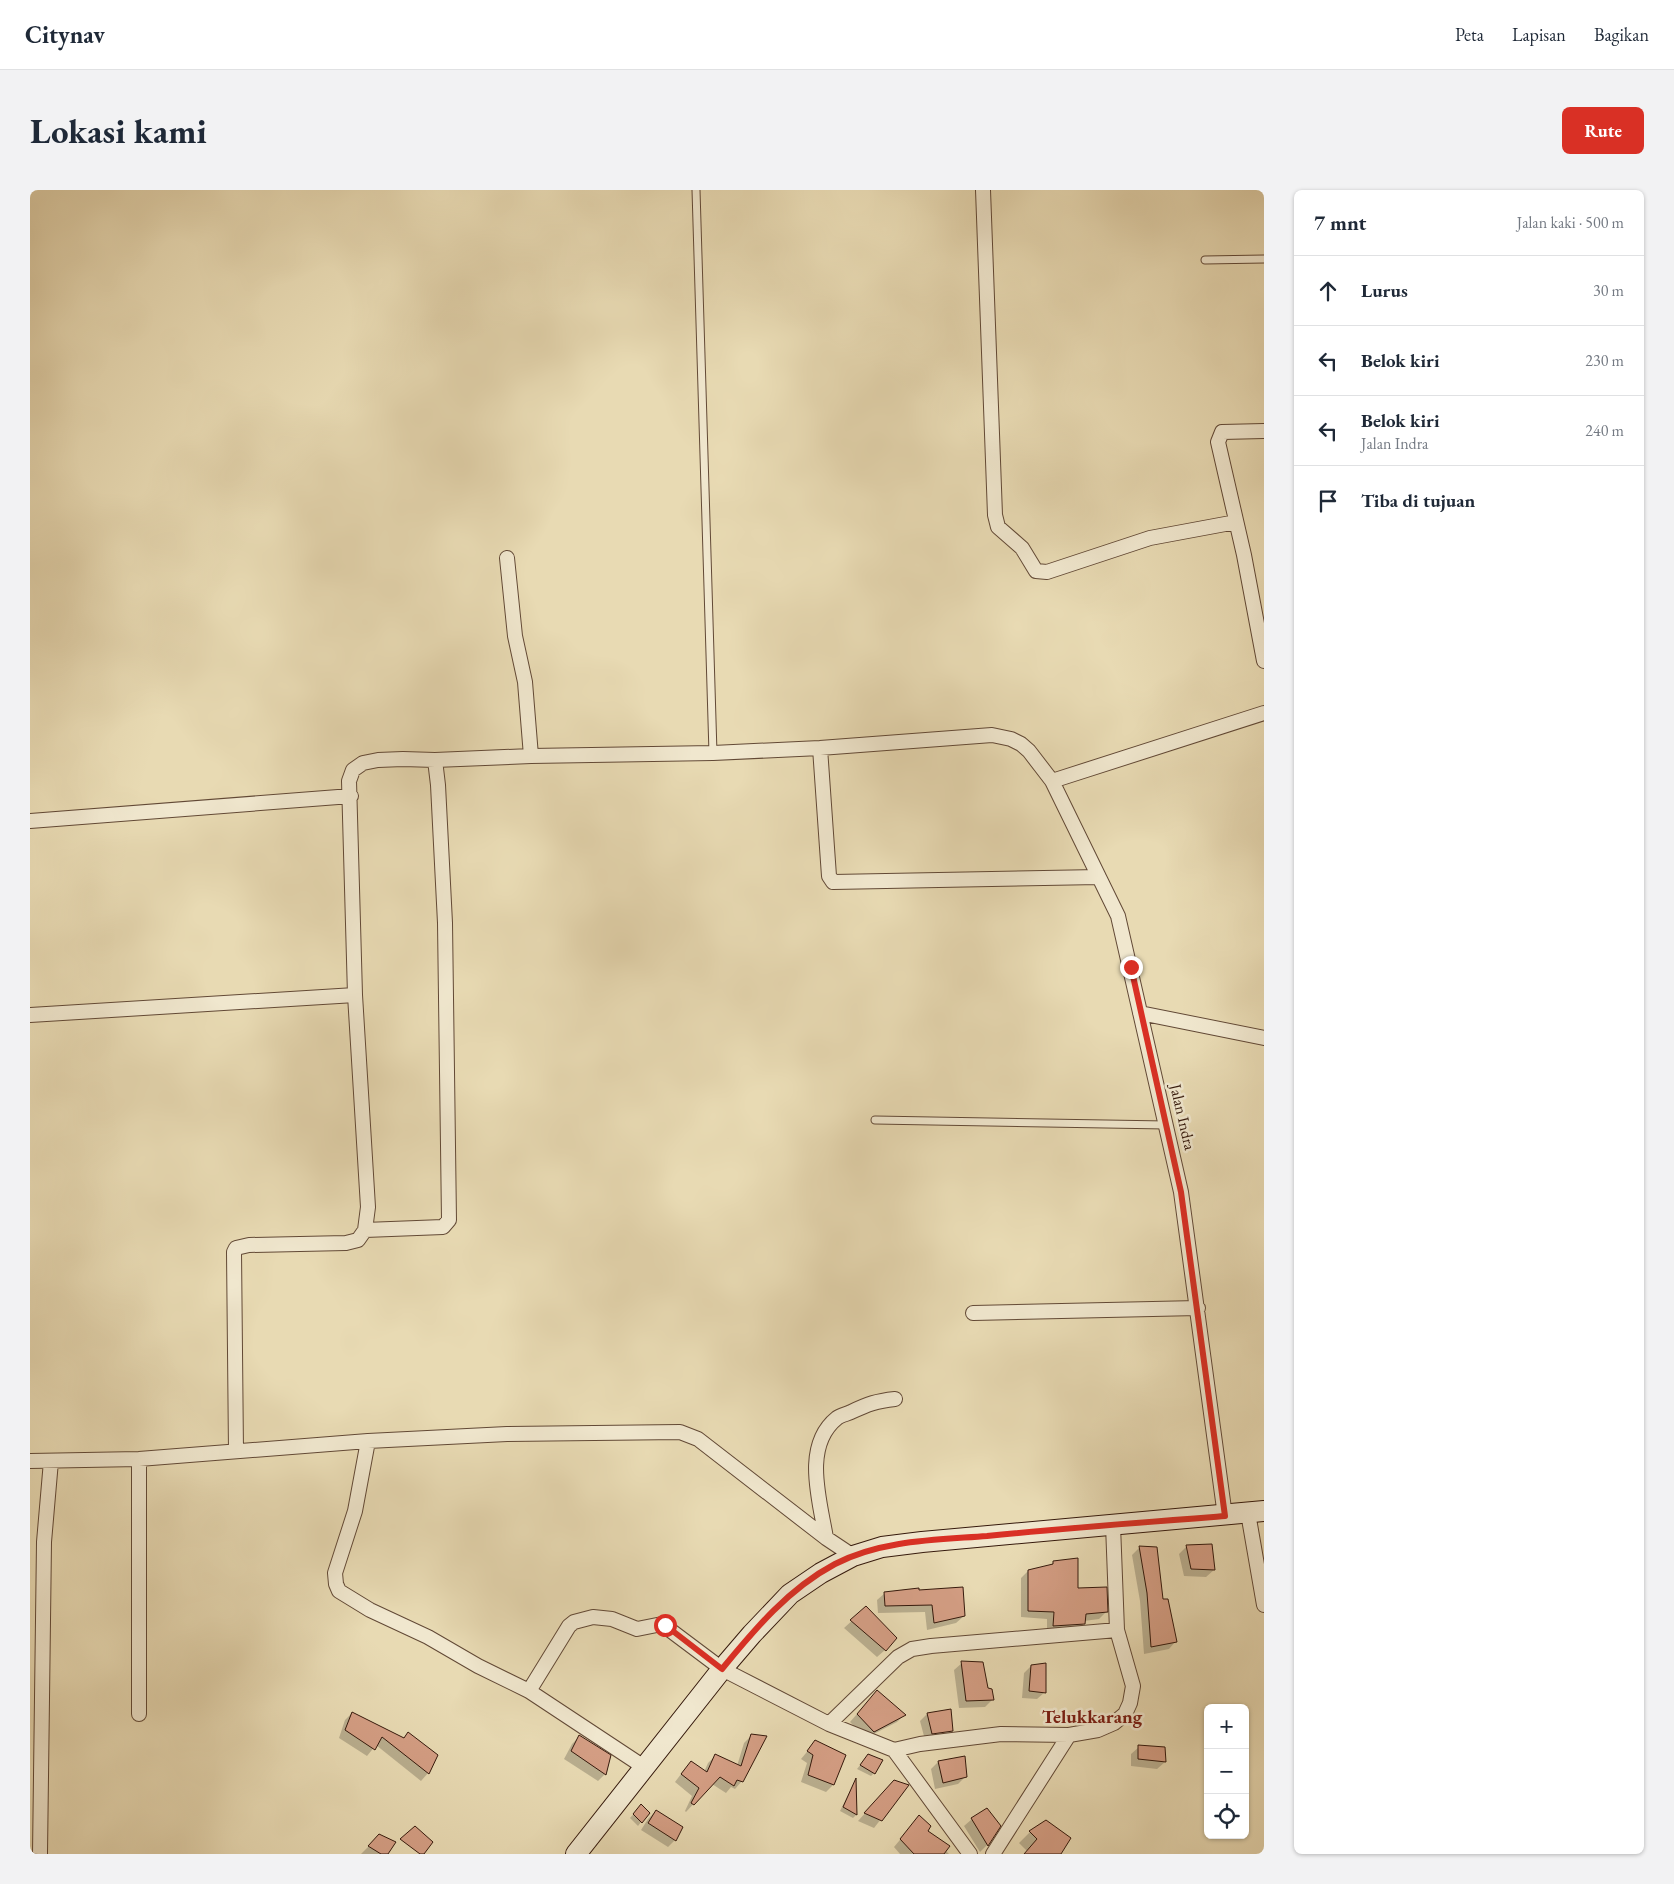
<!DOCTYPE html>
<html lang="id">
<meta charset="utf-8">
<style>
:root{--surface:#fff;--page:#f2f2f3;--text:#1f2937;--muted:#747a83;--line:#e0e1e3;--accent:#d93025}
body{margin:0;font-family:"EB Garamond",serif;background:var(--page);color:var(--text)}
.controls{position:absolute;right:15px;bottom:15px;display:grid;overflow:hidden;border-radius:8px;box-shadow:0 1px 4px #0004}
.controls button{width:45px;height:45px;display:grid;place-items:center;padding:0;border:0;border-bottom:1px solid var(--line);background:var(--surface);color:var(--text);font:25px sans-serif}
.stop{position:absolute;width:15px;height:15px;margin:-11px;border:4px solid #d93025;border-radius:50%;background:#fff}
.stop.end{background:#d93025;border-color:#fff;box-shadow:0 1px 5px #0008}
.list{margin:0;padding:0;list-style:none}
h2{display:flex;justify-content:space-between;align-items:center;height:65px;margin:0;padding:0 20px;font-size:21px}
h2 small{font-size:16px;font-weight:400;color:var(--muted)}
.list li{display:grid;grid-template-columns:32px 1fr auto;gap:15px;align-items:center;box-sizing:border-box;height:70px;padding:0 20px;border-top:1px solid var(--line)}
.list b{display:block;font-size:19px;white-space:nowrap}
.list p{margin:0;font-size:16px;white-space:nowrap;color:var(--muted)}
.list em{font-size:16px;font-style:normal;color:var(--muted)}
.icon{flex:none;width:28px;height:28px;fill:none;stroke:currentColor;stroke-width:2;stroke-linecap:round;stroke-linejoin:round}
.map{position:relative;flex:none;width:1234px;height:1664px;overflow:hidden;border-radius:8px}
header{display:flex;align-items:center;gap:30px;box-sizing:border-box;height:70px;padding:0 25px;background:var(--surface);border-bottom:1px solid var(--line)}
header strong{font-size:24px}
nav{display:flex;gap:28px;margin-inline-start:auto;font-size:18px}
.intro{display:flex;align-items:center;justify-content:space-between;box-sizing:border-box;height:120px;padding:0 30px}
h1{margin:0;font-size:35px}
.button{padding:12px 22px;border-radius:8px;background:var(--accent);color:#fff;font-size:18px;font-weight:700}
main{display:flex;gap:30px;padding:0 30px}
aside{flex:1;background:var(--surface);border-radius:8px;box-shadow:0 1px 4px #0004}
.map>svg:first-child{display:block}
.shadow{fill:#0003}
.building{fill:#d49e84;stroke:#35190c}
.lines{fill:none;stroke-linecap:round;stroke-linejoin:round}
.lane-casing{stroke:#624936;stroke-width:9}
.street-casing{stroke:#624936;stroke-width:16}
.secondary-casing{stroke:#35190c;stroke-width:22}
.lane{stroke:#f0e7ce;stroke-width:7}
.street{stroke:#f0e7ce;stroke-width:14}
.secondary{stroke:#f0e7ce;stroke-width:20}
.route{stroke:#d93025;stroke-width:6}
.labels{text-anchor:middle;dominant-baseline:central;stroke-width:5;stroke-linejoin:round;paint-order:stroke}
.street-label{font-size:16px;fill:#35190c;stroke:#f0e7ce}
.quarter-label{font-size:19px;font-weight:bold;fill:#7a1f14;stroke:#f0e7ce}
</style>
<header>
<strong>Citynav</strong>
<nav><a>Peta</a><a>Lapisan</a><a>Bagikan</a></nav>
</header>
<div class="intro"><h1>Lokasi kami</h1><a class="button">Rute</a></div>
<main>
<div class="map">
<svg width="1234" height="1664" viewBox="0 0 1234 1664">
<rect width="100%" height="100%" fill="#e8dab3"/>
<filter id="stains"><feTurbulence type="fractalNoise" baseFrequency=".004" numOctaves="4"/><feColorMatrix values="0 0 0 0 .2 0 0 0 0 .09 0 0 0 0 .02 0 0 0 .5 -.17"/></filter>
<radialGradient id="worn" r=".72"><stop offset=".6" stop-color="#630" stop-opacity="0"/><stop offset="1" stop-color="#630" stop-opacity=".3"/></radialGradient>
<!-- shadow -->
<path class="shadow" d="M1181 1356 1184 1380 1176 1387 1154 1386 1149 1364 1156 1357Z
M1109 1358H1126L1132 1411 1146 1451 1139 1459 1114 1464 1110 1411 1102 1365Z
M1024 1372 1046 1400 1076 1422 1069 1429 1054 1431V1433L1047 1441 1017 1442V1429L991 1427V1388L998 1381 1020 1376Z
M888 1401 934 1426 926 1433 897 1440 895 1422 848 1423 847 1410 855 1403Z
M836 1418 855 1460 847 1467 814 1438Z
M932 1473 957 1499 962 1510 955 1517 929 1518 924 1480Z
M1001 1476 1015 1502 1007 1509 992 1508 994 1483Z
M840 1509 874 1525 867 1532 836 1548 820 1532Z
M322 1523 373 1549 378 1544 407 1566 398 1583 391 1591 346 1555 337 1566 309 1548 315 1530Z
M897 1524 922 1541 914 1548 895 1550 890 1531Z
M722 1545 712 1591 705 1599 701 1597 696 1603 682 1594 656 1622 655 1621 662 1606 645 1592 654 1580 661 1573 674 1582 678 1573 685 1566 707 1576 714 1553Z
M550 1546 575 1584 568 1591 534 1569 542 1554Z
M786 1551 803 1595 796 1602 771 1592 777 1573 771 1569Z
M1109 1557 1135 1572 1127 1579 1101 1576V1564Z
M934 1567 936 1586 928 1594 905 1599 901 1579 908 1572Z
M835 1569 844 1583 841 1586 827 1579Z
M825 1591 826 1625 823 1628 810 1621Z
M877 1596 844 1638 828 1631 857 1599Z
M608 1619 618 1623 608 1636 600 1628Z
M626 1621 645 1650 638 1657 611 1640 618 1629Z
M889 1627 897 1642 919 1664H870L864 1657Z
M942 1629 969 1636 957 1655 950 1662 934 1636Z
M1016 1631 1030 1664H994L997 1661 989 1653 1000 1642Z
M350 1645 357 1664H331Z"/>
<!-- building -->
<path class="building" d="M1182 1354 1185 1380 1161 1379 1156 1355Z
M1109 1356 1127 1357 1133 1409H1138L1147 1452 1121 1457 1117 1403Z
M1048 1368V1398L1077 1397 1078 1422 1056 1424 1055 1434 1023 1436 1024 1422 998 1421V1380L1023 1374V1371Z
M933 1397 935 1426 904 1433 902 1415 855 1416 854 1402 889 1398V1400Z
M836 1416 867 1448 856 1461 820 1430Z
M931 1471 953 1472 958 1498 962 1499 964 1510 936 1511Z
M1016 1473V1503L999 1501 1001 1475Z
M847 1500 876 1525 844 1542 827 1524Z
M921 1519 923 1541 902 1544 897 1523Z
M322 1522 374 1548 378 1542 408 1565 399 1584 352 1547 345 1560 315 1540Z
M721 1544 737 1546 713 1592 707 1590 704 1596 690 1587 664 1615 661 1613 669 1598 651 1584 661 1571 677 1582 685 1564 711 1576Z
M549 1545 581 1565 576 1585 541 1561Z
M785 1550 816 1565 804 1595 778 1585 783 1565 777 1561Z
M1108 1555 1135 1557 1136 1572 1108 1569Z
M838 1564 853 1570 845 1584 830 1575Z
M935 1566 937 1587 913 1593 908 1571Z
M826 1588 827 1625 813 1617Z
M864 1590 879 1595 852 1631 834 1623Z
M611 1614 620 1623 612 1633 603 1624Z
M957 1618 971 1636 958 1656 941 1628Z
M626 1620 653 1637 646 1651 618 1633Z
M889 1625 901 1636 898 1641 920 1656 914 1664H884L870 1649Z
M1016 1630 1041 1648 1031 1664H994L1007 1649 999 1641Z
M385 1636 403 1652 394 1664H390L370 1649Z
M349 1644 366 1652 358 1664H351L338 1656Z"/>
<g class="lines">
<defs>
<path id="lane" d="M666 0 683 563
M1175 70 1234 69
M845 930 1136 935"/>
<path id="street" d="M953 0 965 325 968 337 992 358 1006 381 1017 382 1120 348 1206 332
M1234 241 1192 242 1188 252 1214 365 1234 471
M477 368 485 446 495 492 501 566
M790 558 799 686 803 692 1069 687
M1022 591 1234 523
M0 631 321 606
M1110 823 1234 848
M0 825 325 805
M335 1040 413 1037 419 1030 415 733 408 595 405 570
M943 1123 1168 1118
M338 1251 325 1321 305 1383 306 1394 309 1401 340 1420 398 1447 448 1476 499 1501 539 1436 544 1432 563 1427 582 1429 607 1439 632 1434 692 1479 799 1534 864 1560 890 1554 971 1544 1039 1545 1068 1540 1084 1533 1095 1524 1100 1513 1103 1496 1087 1440 1083 1335
M206 1261 204 1062 206 1058 219 1055 316 1053 328 1050 335 1040 338 1017 325 805 319 591 323 580 333 573 348 570 373 569 405 570 501 566 683 563 790 558 962 545 981 549 991 554 999 561 1022 591 1088 726 1151 1002 1195 1326
M0 1271 109 1269 338 1251 477 1244 650 1242 668 1249 796 1348 823 1366
M1218 1323 1234 1415
M796 1348C790 1311 772 1256 807 1228 811 1225 817 1224 821 1222 838 1214 846 1211 865 1209
M499 1501 614 1577
M109 1524V1269
M799 1534 868 1467 882 1459 901 1456 1087 1440
M864 1560 940 1664
M10 1664 14 1352 21 1271
M963 1664 1039 1545"/>
<path id="secondary" d="M546 1664 692 1479 722 1444 760 1404 791 1383 823 1366 852 1357 892 1352 1234 1321"/>
</defs>
<!-- lane casing -->
<use href="#lane" class="lane-casing"/>
<!-- street casing -->
<use href="#street" class="street-casing"/>
<!-- secondary casing -->
<use href="#secondary" class="secondary-casing"/>
<!-- lane -->
<use href="#lane" class="lane"/>
<!-- street -->
<use href="#street" class="street"/>
<!-- secondary -->
<use href="#secondary" class="secondary"/>
</g>
<g class="lines">
<!-- route -->
<path class="route" d="M635 1435 692 1479C725 1439 758 1399 805 1374 851 1350 906 1350 957 1346 1036 1338 1116 1332 1195 1326L1151 1002 1101 777"/>
</g>
<g class="labels">
<!-- street labels -->
<g class="street-label">
<text transform="translate(1153 927) rotate(77)">Jalan Indra</text>
</g>
<!-- quarter labels -->
<g class="quarter-label">
<text x="1062" y="1526">Telukkarang</text>
</g>
</g>
<rect width="100%" height="100%" filter="url(#stains)"/>
<rect width="100%" height="100%" fill="url(#worn)"/>
</svg>
<div class="controls">
<button>+</button>
<button>−</button>
<button><svg class="icon" aria-label="locate" viewBox="0 0 24 24"><circle cx="12" cy="12" r="6"/><path d="M12 2v4M12 18v4M2 12h4M18 12h4"/></svg></button>
</div>
<div class="stop" style="left:635px;top:1435px"></div>
<div class="stop end" style="left:1101px;top:777px"></div>
</div>
<aside>
<h2>7 mnt<small>Jalan kaki · 500 m</small></h2>
<ul class="list">
<li><svg class="icon" aria-label="ahead" viewBox="0 0 24 24"><path d="M12 20V5M6 11l6-6 6 6"/></svg><div><b>Lurus</b></div><em>30 m</em></li>
<li><svg class="icon" aria-label="left" viewBox="0 0 24 24"><path d="M17 20v-9H6M10 6l-5 5 5 5"/></svg><div><b>Belok kiri</b></div><em>230 m</em></li>
<li><svg class="icon" aria-label="left" viewBox="0 0 24 24"><path d="M17 20v-9H6M10 6l-5 5 5 5"/></svg><div><b>Belok kiri</b><p>Jalan Indra</p></div><em>240 m</em></li>
<li><svg class="icon" aria-label="arrive" viewBox="0 0 24 24"><path d="M6 21V4h12l-3 4 3 4H6"/></svg><div><b>Tiba di tujuan</b></div></li>
</ul>
</aside>
</main>
